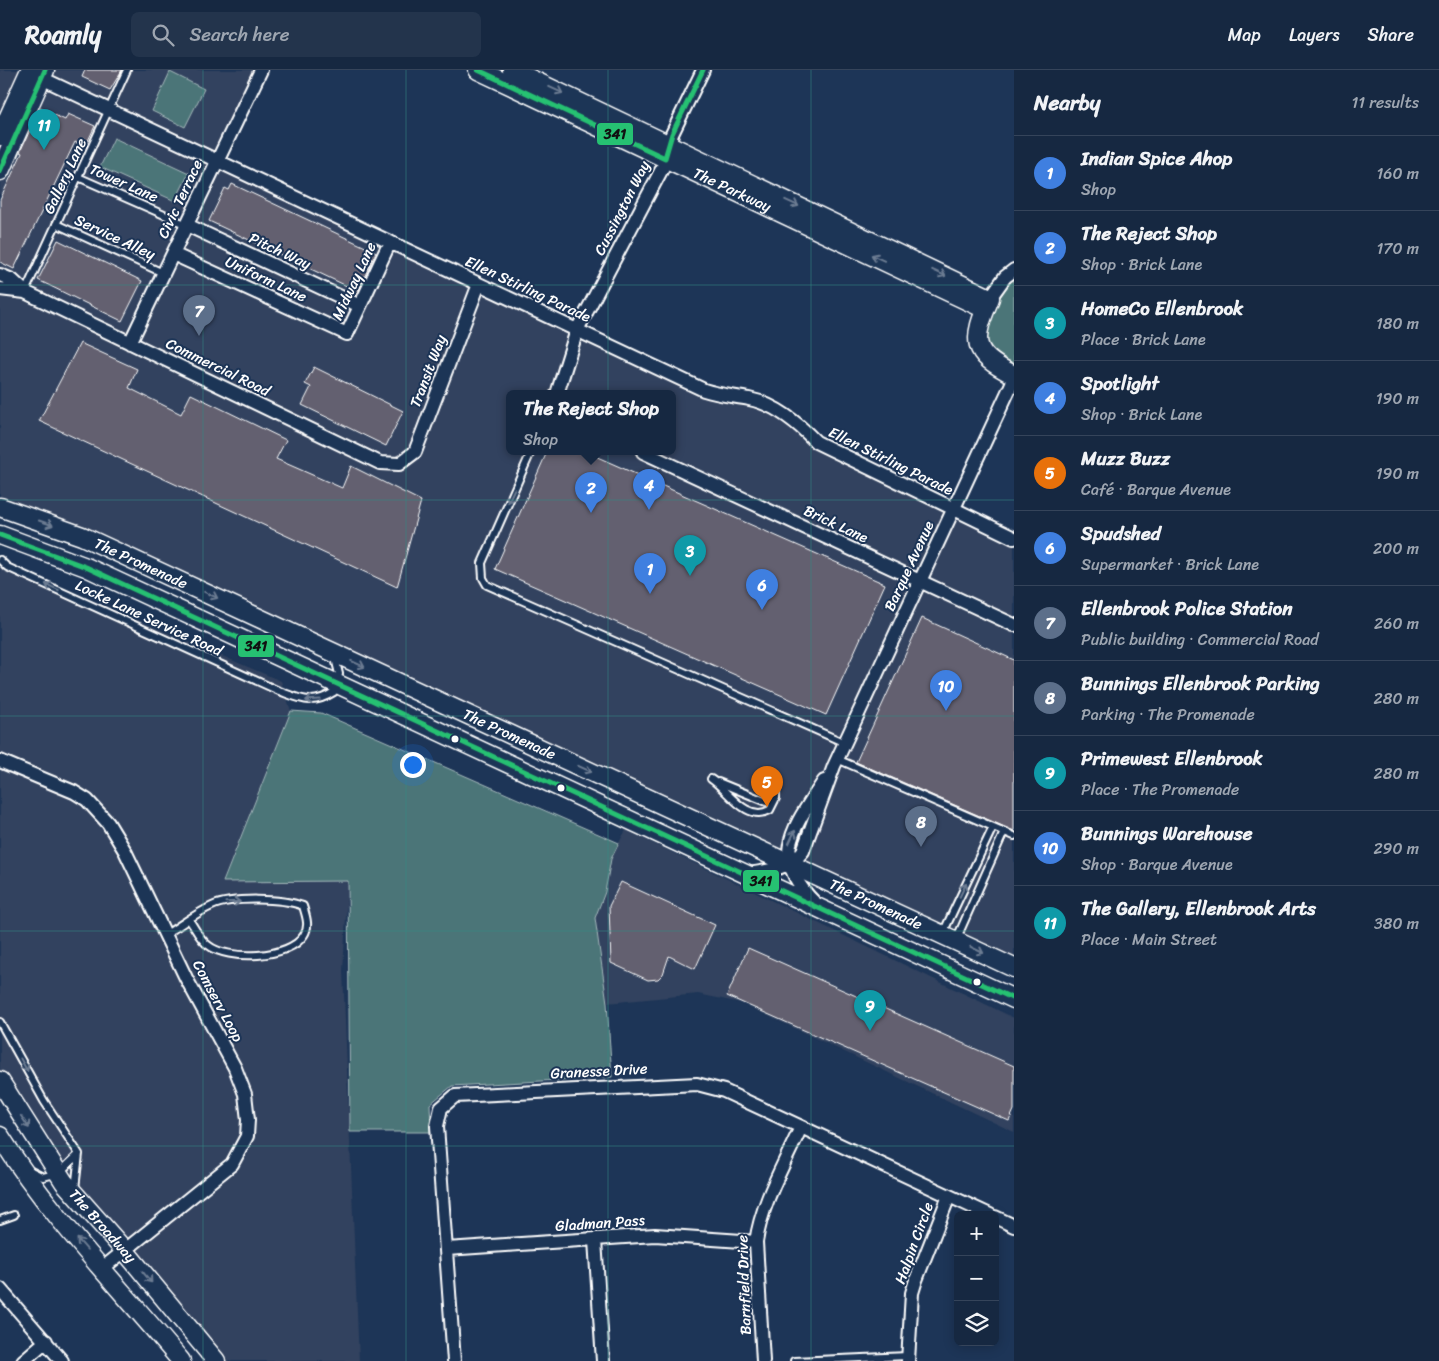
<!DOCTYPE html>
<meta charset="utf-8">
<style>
:root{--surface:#162841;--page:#23344c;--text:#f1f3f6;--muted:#9ea6b1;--line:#35445a;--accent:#bca0f2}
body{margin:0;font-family:Sriracha,sans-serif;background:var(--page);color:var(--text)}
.controls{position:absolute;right:15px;bottom:15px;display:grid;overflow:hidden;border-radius:8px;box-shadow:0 2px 12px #0003}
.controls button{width:45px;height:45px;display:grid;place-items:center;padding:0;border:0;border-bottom:1px solid var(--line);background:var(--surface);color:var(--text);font:25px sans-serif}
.you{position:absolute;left:412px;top:694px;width:18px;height:18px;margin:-12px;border:4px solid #fff;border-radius:50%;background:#1a73e8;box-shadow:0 0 0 8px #1a73e833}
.badge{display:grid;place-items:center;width:32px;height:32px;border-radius:50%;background:var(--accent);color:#fff;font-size:16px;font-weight:700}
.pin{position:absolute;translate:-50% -41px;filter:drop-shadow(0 1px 2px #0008)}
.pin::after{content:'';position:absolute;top:26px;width:18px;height:15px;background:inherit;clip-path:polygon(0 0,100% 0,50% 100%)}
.popup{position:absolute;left:506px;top:320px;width:170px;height:65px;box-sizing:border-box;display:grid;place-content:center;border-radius:8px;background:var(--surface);filter:drop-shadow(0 1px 4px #0005);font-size:16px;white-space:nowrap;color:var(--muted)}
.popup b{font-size:19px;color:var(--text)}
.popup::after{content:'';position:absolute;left:50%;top:100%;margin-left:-10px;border:10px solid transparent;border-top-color:var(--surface)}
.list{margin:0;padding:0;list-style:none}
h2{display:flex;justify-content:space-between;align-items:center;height:65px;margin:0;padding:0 20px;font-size:21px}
h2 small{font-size:16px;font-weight:400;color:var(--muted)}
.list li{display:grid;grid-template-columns:32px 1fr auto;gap:15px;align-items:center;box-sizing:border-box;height:75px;padding:0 20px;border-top:1px solid var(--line)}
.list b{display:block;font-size:19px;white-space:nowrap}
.list p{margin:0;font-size:16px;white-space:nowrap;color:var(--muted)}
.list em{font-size:16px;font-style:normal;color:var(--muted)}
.icon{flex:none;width:28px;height:28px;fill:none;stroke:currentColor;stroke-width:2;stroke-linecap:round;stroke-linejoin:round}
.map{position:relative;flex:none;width:1014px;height:1291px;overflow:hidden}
header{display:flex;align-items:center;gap:30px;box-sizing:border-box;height:70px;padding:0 25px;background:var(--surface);border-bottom:1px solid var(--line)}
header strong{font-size:24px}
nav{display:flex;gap:28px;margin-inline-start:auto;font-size:18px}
.search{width:350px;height:45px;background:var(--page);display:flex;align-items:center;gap:12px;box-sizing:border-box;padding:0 18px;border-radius:8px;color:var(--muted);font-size:19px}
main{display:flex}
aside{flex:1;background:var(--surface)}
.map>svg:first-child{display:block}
.built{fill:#32425e;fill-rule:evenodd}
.green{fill:#4c7478;stroke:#a6babc}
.building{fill:#646170;stroke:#fff}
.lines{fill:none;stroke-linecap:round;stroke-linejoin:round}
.lane-casing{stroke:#fff;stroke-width:10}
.street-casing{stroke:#fff;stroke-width:16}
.secondary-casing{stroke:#fff;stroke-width:21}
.lane{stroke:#1d3557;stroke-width:6}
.street{stroke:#1d3557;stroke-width:12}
.secondary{stroke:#1d3557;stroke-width:18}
.bus-1-casing{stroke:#1d3557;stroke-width:9}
.bus-1{stroke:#26c172;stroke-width:5}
.oneway{stroke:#6c7c92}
.grid{fill:none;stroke:#338b84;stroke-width:1;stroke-opacity:0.55}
.bus-dot{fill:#fff;stroke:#1d3557;stroke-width:2}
.labels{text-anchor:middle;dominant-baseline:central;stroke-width:4;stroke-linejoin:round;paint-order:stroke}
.street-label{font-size:15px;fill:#fff;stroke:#1d3557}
.line-badge{stroke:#1d3557;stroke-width:2}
.pale-badge-label{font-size:14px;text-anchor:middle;font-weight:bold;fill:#111}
</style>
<header>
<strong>Roamly</strong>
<div class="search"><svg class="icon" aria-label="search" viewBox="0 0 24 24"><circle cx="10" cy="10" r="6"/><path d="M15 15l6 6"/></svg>Search here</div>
<nav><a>Map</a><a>Layers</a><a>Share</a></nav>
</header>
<main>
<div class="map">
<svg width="1014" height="1291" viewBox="0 0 1014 1291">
<rect width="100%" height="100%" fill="#1d3557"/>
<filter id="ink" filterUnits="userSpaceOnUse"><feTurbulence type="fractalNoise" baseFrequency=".02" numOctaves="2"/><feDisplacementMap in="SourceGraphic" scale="10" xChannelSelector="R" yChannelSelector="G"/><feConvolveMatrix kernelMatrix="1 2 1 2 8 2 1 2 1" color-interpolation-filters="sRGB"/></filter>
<g filter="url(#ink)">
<!-- built -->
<path class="built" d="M0 0H24L0 66Z
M45 0H261L217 90 704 320 751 329 816 372 1014 468V898L0 437V101ZM510 324H672V382H510Z
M0 495 16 498 281 611 291 641 223 812 348 811 343 901 359 1291H227L144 1189 91 1132 0 1009Z
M626 760 1014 948V1062L741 933 698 924 607 933 595 848 605 822 611 787Z"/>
<!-- green -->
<path class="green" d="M170 2 204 19 185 57 152 41Z
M114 68 189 103 175 131 100 97Z
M1014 200V305L998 297 979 258Z
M291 641 321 643 619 773 611 789 605 822 595 848 607 933 612 1007 452 1016 430 1034 431 1062H350L348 811 223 812Z"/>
<!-- building -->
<path class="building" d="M85 0H122L110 20 82 7Z
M40 38 65 50 68 44 95 56 85 77 75 72 14 199 0 192V130L22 83 20 82Z
M232 114 376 182 356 225 349 222 351 218 209 151 225 118 229 120Z
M58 170 142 211 122 251 38 210Z
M80 273 137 299 129 318 181 344 191 324 286 370 276 389 342 418 351 396 421 431 397 517 39 351Z
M314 297 403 341 386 376 302 335 311 317 305 314Z
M547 382H586L885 514 826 645 495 499Z
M922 548 1014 590V761L856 692Z
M621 812 715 855 695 899 669 886 663 904 658 909 648 910 611 893 609 836Z
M748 878 1014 996V1040L1009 1051 727 926Z"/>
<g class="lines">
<defs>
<path id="lane" d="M78 107 187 155
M56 154 163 203
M25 222 127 0
M531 382 482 493 483 508 487 515 845 673
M0 490 7 497 279 621C301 629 312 636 334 622L339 604 335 588
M837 689 1014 766
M711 709C728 720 746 753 770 740L776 728V722
M718 712 767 732 775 723
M943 863 993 757
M166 864C181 855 196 843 212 836 232 827 282 828 303 836 306 846 310 856 304 865 290 889 227 891 208 875 200 870 195 858 190 851
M956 870 1004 762
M0 952 44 1031 79 1084 75 1119
M29 1100 43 1107 59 1103 79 1084
M0 1150 14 1145
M794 1291 908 1286"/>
<path id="street" d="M35 5 704 320C719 325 733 326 749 329 775 334 798 353 816 372L1014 468
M187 155 360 236
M173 184 347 264 390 172
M0 205 12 210 25 222 380 393 399 394 415 382 479 214
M0 219 25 222
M990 228 1005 207 1014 200
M130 273 261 0
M557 324 577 260 663 97 672 64 703 0
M643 382 1014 555
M0 691 74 722 87 730 108 753 125 781 186 908 235 998 245 1024 248 1050 247 1066 232 1094 103 1198
M747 804C767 801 790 799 803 781L834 696 1014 309
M815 833C767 786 795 756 824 711
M995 1147 1014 1156
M595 1170 603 1291
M447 1179 655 1165 756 1172
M0 1219 62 1291
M23 1291 46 1271
M454 1291 437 1056 441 1038 455 1026 697 1014 724 1021 990 1145
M763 1291 756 1172C762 1131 784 1095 801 1057
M908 1291 912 1223 916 1210 949 1126"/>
<g id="secondary">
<path id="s1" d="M478 0 985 239"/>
<path d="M512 0 990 228C972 271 970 283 1014 305"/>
<path d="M0 66 30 0"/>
<path d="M0 101 45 0"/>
<path id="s2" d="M0 437 82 466 1014 898"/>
<path d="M0 465 86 497 1014 929"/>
<path id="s3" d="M0 1011 64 1112 125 1181 216 1291"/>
<path d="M0 1066C51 1148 120 1217 181 1291"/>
</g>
</defs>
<!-- lane casing -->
<use href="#lane" class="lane-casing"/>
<!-- street casing -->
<use href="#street" class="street-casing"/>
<!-- secondary casing -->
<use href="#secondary" class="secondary-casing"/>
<!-- lane -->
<use href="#lane" class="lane"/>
<!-- street -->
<use href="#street" class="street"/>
<!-- secondary -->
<use href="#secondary" class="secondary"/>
<defs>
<path id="bus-1" d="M478 0 665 88 672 64 703 0
M0 101 45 0
M0 465 86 497 1014 929"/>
</defs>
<!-- bus-1 casing -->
<use href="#bus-1" class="bus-1-casing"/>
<!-- bus-1 -->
<use href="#bus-1" class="bus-1"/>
</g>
<!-- one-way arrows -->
<defs><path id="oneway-shaft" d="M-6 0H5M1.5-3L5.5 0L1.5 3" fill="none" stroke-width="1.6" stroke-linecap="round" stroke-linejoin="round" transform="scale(1.25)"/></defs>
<g class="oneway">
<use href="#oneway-shaft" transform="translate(556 20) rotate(25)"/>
<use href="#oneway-shaft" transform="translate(792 133) rotate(25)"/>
<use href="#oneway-shaft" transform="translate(878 188) rotate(-155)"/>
<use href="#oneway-shaft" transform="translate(939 203) rotate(25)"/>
<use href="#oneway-shaft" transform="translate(511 426) rotate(115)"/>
<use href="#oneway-shaft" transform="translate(46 453) rotate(19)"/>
<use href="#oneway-shaft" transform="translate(52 517) rotate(-155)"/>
<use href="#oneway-shaft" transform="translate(211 525) rotate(25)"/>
<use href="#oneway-shaft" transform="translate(358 594) rotate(25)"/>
<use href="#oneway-shaft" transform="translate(313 630) rotate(177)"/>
<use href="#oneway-shaft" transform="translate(585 699) rotate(25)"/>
<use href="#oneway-shaft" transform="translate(792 767) rotate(-65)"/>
<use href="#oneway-shaft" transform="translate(963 820) rotate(-64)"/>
<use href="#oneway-shaft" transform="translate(233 832) rotate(-2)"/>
<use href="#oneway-shaft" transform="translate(977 880) rotate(26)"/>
<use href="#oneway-shaft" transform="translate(24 995) rotate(61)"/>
<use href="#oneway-shaft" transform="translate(25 1052) rotate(56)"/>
<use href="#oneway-shaft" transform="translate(82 1174) rotate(-131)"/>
<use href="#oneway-shaft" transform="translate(147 1207) rotate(50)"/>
</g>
</g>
<!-- grid -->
<path class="grid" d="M203 0V1291M406 0V1291M608 0V1291M811 0V1291M0 215H1014M0 430H1014M0 646H1014M0 861H1014M0 1076H1014"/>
<!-- markers -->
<g class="bus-dot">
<circle cx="455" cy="669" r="4.5"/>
<circle cx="561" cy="718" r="4.5"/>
<circle cx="977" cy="912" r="4.5"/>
</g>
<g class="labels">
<!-- street labels -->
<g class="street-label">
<text transform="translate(65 106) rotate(-65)">Gallery Lane</text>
<text transform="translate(124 113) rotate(24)">Tower Lane</text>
<text stroke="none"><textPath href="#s1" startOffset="281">The Parkway</textPath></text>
<text transform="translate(180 129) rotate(-65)">Civic Terrace</text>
<text transform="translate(622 138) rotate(-63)">Cussington Way</text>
<text transform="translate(115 167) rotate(25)">Service Alley</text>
<text transform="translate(280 181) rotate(25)">Pitch Way</text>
<text transform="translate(266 209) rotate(25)">Uniform Lane</text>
<text transform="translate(354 211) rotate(-65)">Midway Lane</text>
<text transform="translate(528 219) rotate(25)">Ellen Stirling Parade</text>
<text transform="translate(218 297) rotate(26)">Commercial Road</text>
<text transform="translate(428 301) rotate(-69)">Transit Way</text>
<text transform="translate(891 391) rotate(26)">Ellen Stirling Parade</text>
<text transform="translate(836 454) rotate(25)">Brick Lane</text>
<text stroke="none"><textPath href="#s2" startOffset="152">The Promenade</textPath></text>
<text transform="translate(909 496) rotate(-65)">Barque Avenue</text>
<text transform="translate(149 548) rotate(25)">Locke Lane Service Road</text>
<text stroke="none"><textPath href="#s2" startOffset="558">The Promenade</textPath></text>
<text stroke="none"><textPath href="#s2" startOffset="962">The Promenade</textPath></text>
<text transform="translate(218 931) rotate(62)">Comserv Loop</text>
<text transform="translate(599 1001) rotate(-3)">Granesse Drive</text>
<text transform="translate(600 1153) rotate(-4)">Gladman Pass</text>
<text stroke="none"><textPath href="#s3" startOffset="178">The Broadway</textPath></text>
<text transform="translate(914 1173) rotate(-70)">Halpin Circle</text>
<text transform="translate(744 1215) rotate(-92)">Barnfield Drive</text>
</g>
</g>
<g class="line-badge">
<rect x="596" y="52" width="38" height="24" rx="5" fill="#26c172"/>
<rect x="237" y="564" width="38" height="24" rx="5" fill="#26c172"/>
<rect x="742" y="799" width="38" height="24" rx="5" fill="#26c172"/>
</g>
<g class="pale-badge-label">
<text x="615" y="69">341</text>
<text x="256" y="581">341</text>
<text x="761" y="816">341</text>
</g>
</svg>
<div class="controls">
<button>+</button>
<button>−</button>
<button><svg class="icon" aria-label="layers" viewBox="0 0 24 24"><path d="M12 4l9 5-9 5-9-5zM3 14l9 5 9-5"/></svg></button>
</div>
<div class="you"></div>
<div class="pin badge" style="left:650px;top:524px;background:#3f7fe0">1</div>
<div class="pin badge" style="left:591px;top:443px;background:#3f7fe0">2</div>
<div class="popup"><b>The Reject Shop</b>Shop</div>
<div class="pin badge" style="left:690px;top:506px;background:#0f9aa8">3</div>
<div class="pin badge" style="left:649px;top:440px;background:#3f7fe0">4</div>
<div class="pin badge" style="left:767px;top:737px;background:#e8710a">5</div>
<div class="pin badge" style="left:762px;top:540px;background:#3f7fe0">6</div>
<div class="pin badge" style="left:199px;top:266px;background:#5c6f8a">7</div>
<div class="pin badge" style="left:921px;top:777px;background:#5c6f8a">8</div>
<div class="pin badge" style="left:870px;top:961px;background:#0f9aa8">9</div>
<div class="pin badge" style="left:946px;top:641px;background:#3f7fe0">10</div>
<div class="pin badge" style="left:44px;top:80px;background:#0f9aa8">11</div>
</div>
<aside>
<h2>Nearby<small>11 results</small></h2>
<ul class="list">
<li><span class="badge" style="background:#3f7fe0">1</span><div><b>Indian Spice Ahop</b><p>Shop</p></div><em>160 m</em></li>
<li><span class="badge" style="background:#3f7fe0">2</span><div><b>The Reject Shop</b><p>Shop · Brick Lane</p></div><em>170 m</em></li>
<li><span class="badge" style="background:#0f9aa8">3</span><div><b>HomeCo Ellenbrook</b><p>Place · Brick Lane</p></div><em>180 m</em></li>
<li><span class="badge" style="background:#3f7fe0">4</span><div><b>Spotlight</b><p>Shop · Brick Lane</p></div><em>190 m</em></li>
<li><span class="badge" style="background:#e8710a">5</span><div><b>Muzz Buzz</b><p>Café · Barque Avenue</p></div><em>190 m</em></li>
<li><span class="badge" style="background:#3f7fe0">6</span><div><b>Spudshed</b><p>Supermarket · Brick Lane</p></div><em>200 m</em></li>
<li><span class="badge" style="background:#5c6f8a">7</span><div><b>Ellenbrook Police Station</b><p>Public building · Commercial Road</p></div><em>260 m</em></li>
<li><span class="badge" style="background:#5c6f8a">8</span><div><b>Bunnings Ellenbrook Parking</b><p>Parking · The Promenade</p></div><em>280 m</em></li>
<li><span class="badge" style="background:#0f9aa8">9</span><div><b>Primewest Ellenbrook</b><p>Place · The Promenade</p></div><em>280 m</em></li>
<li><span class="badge" style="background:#3f7fe0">10</span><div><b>Bunnings Warehouse</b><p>Shop · Barque Avenue</p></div><em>290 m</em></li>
<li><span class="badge" style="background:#0f9aa8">11</span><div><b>The Gallery, Ellenbrook Arts</b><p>Place · Main Street</p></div><em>380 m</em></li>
</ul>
</aside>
</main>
